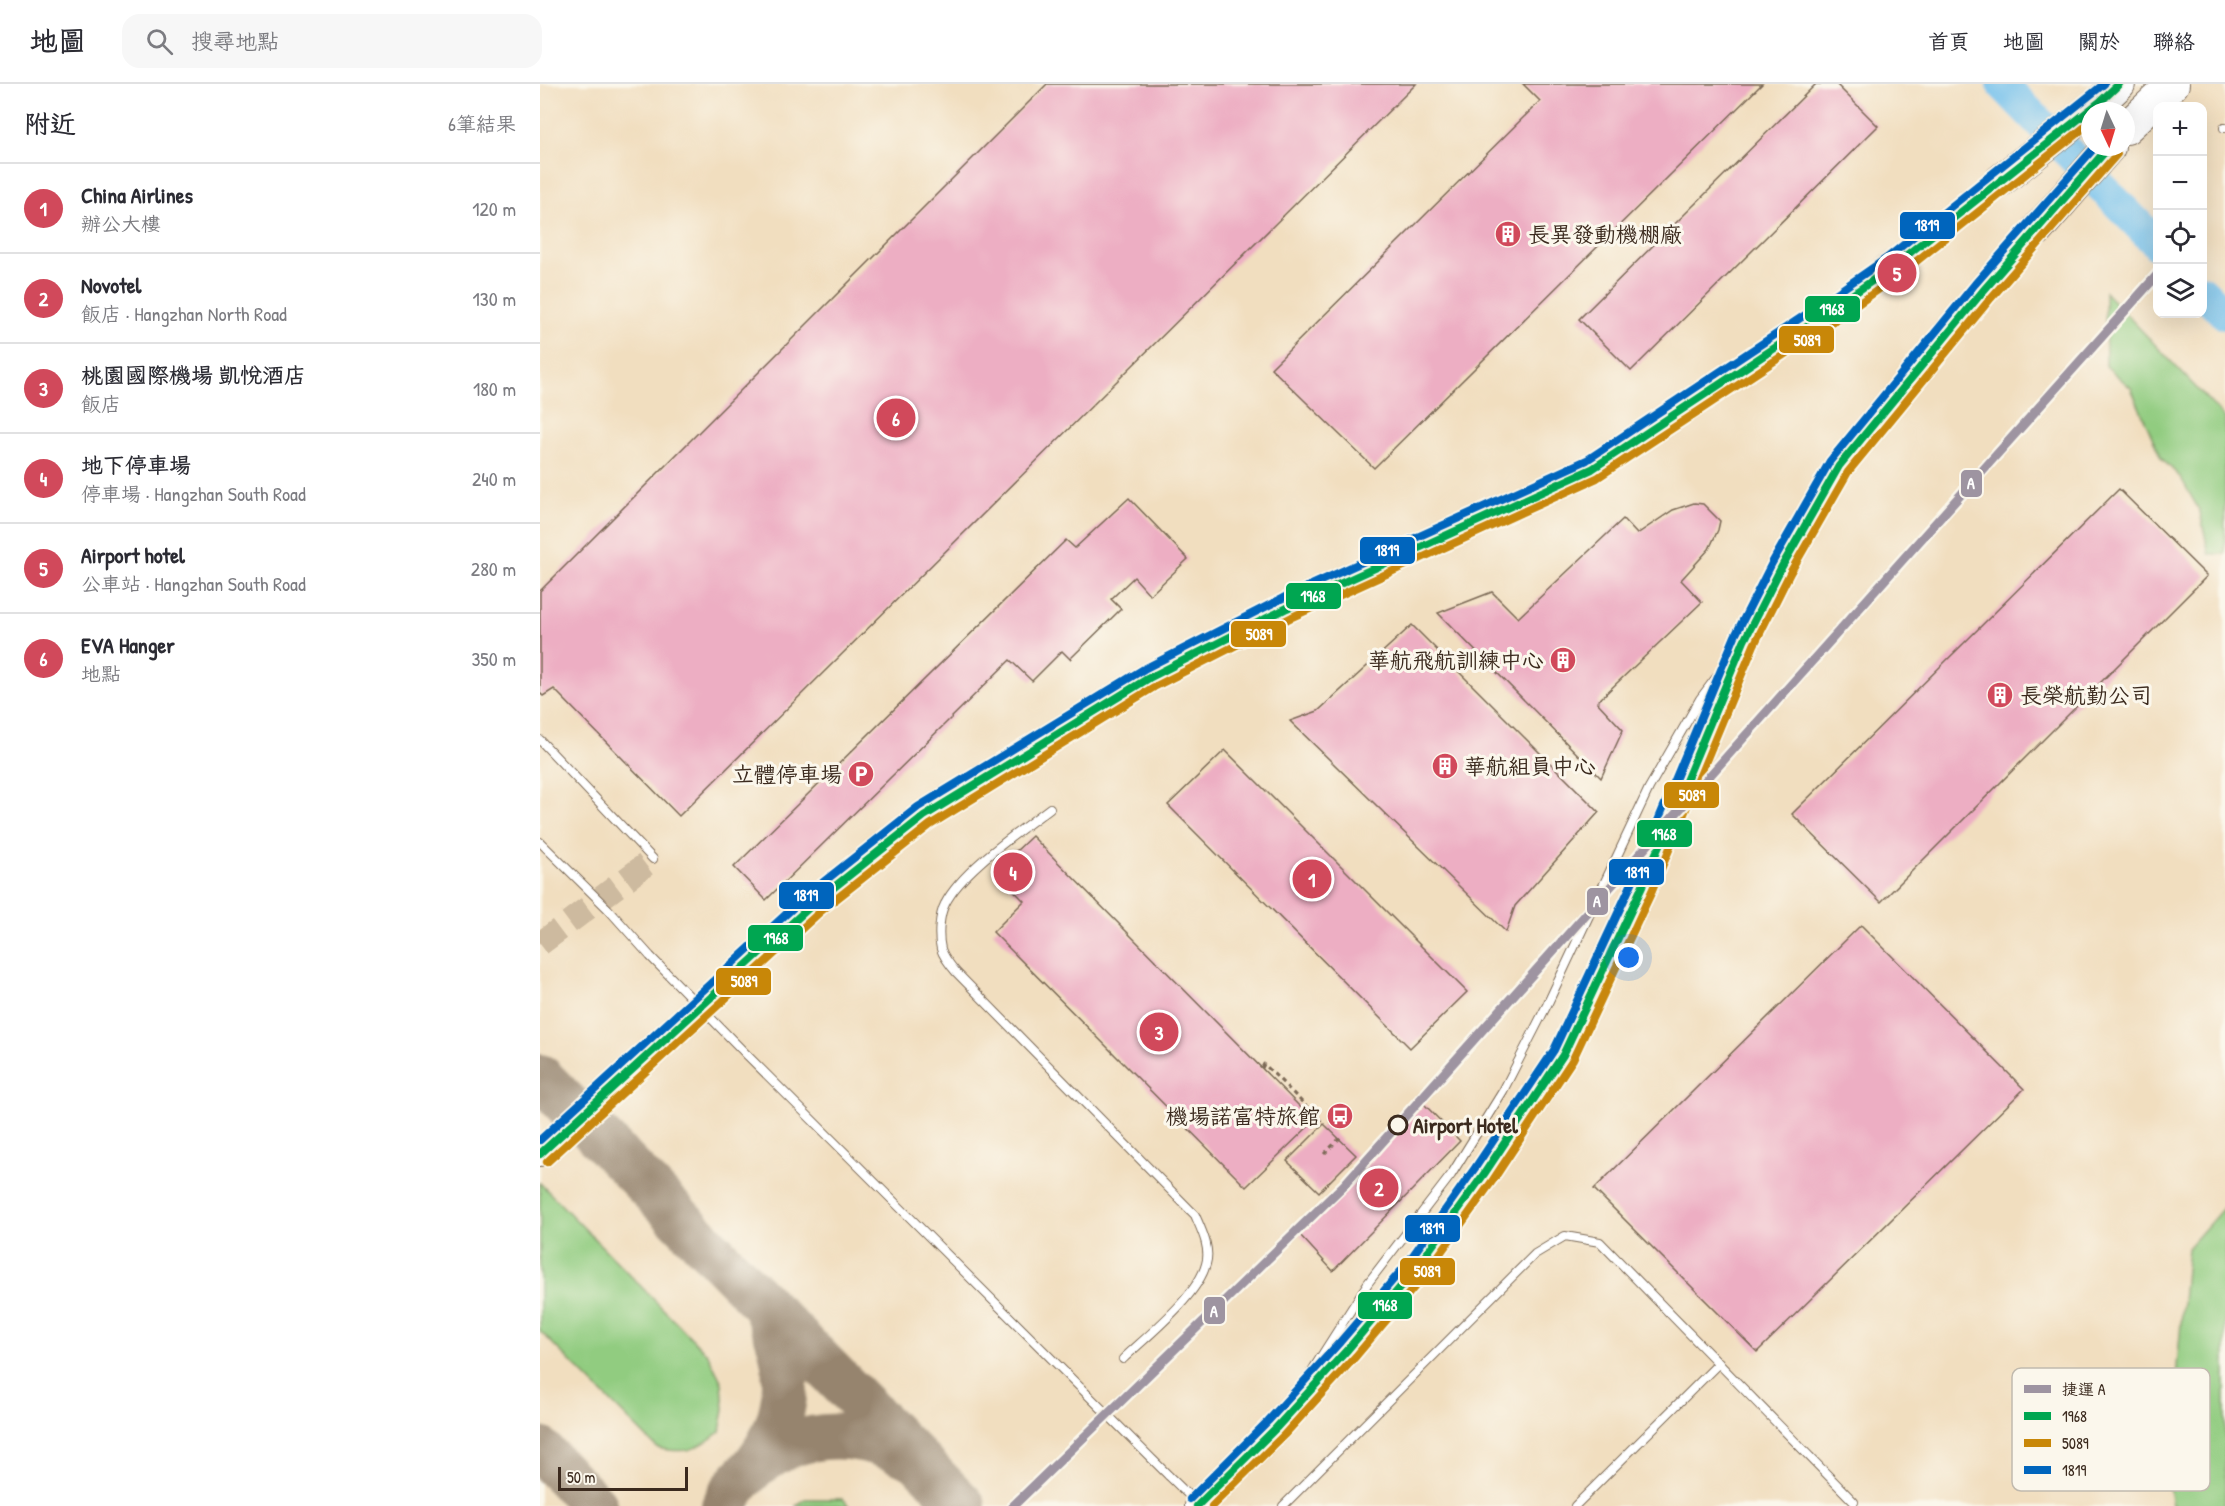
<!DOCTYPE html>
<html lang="zh-TW">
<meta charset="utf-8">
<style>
:root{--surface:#fff;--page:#f7f7f7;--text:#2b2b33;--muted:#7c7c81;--line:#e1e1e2;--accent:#d1495b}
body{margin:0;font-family:"Patrick Hand","LXGW WenKai TC",sans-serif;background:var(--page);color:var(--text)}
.controls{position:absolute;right:18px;top:18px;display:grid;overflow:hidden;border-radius:12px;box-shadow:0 6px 24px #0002}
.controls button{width:54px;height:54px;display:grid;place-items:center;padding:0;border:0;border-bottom:2px solid var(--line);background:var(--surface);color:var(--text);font:30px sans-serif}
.compass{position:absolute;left:1541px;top:18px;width:54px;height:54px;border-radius:50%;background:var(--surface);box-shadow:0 6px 24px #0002;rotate:176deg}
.scale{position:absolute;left:18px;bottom:15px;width:130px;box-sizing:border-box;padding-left:6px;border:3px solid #3b2a1e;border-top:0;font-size:16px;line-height:21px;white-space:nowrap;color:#3b2a1e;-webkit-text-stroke:4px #fbf7ec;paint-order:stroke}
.you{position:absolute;left:1089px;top:874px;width:21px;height:21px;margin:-15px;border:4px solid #fff;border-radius:50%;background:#1a73e8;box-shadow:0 0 0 9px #1a73e833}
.badge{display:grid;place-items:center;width:39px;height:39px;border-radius:50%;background:var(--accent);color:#fff;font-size:20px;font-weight:700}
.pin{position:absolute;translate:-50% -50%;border:3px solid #fff;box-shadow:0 2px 6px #0006}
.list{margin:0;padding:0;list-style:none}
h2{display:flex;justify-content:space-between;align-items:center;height:78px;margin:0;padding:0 24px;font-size:26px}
h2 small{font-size:20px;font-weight:400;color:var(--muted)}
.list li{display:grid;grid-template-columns:39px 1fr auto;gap:18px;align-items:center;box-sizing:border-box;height:90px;padding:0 24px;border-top:2px solid var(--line)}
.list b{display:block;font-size:22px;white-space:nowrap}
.list p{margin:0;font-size:20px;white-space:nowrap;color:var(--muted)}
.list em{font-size:20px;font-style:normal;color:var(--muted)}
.icon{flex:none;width:33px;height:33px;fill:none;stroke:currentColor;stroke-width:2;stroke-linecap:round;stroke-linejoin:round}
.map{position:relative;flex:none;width:1685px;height:1422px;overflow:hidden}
header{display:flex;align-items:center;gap:36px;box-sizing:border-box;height:84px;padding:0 30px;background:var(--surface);border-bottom:2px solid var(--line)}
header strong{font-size:28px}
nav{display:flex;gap:33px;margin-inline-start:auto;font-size:21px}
.search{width:420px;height:54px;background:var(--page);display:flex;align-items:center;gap:15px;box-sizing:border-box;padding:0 21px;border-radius:18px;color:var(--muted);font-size:22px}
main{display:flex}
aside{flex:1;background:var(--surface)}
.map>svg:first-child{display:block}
.grass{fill:#91cc80;stroke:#667b4f;stroke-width:1.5}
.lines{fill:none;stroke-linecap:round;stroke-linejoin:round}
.river{stroke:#72c0ec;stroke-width:32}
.taxiway{stroke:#96846e;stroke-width:46}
.building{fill:#edaec3}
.secondary-tunnel{stroke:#cdba9f;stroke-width:24;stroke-dasharray:24 12;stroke-linecap:butt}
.lane-casing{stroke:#7b6956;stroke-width:10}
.secondary-casing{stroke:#7b6956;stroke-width:26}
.highway-casing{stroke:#7b6956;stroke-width:34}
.path{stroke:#7b6956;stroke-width:3;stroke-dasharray:4.5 4.5;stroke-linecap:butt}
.lane{stroke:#fff;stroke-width:8}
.secondary{stroke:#fff;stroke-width:24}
.highway{stroke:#fff;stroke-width:32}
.lane-bridge-casing{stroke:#7b6956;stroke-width:10;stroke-linecap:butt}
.lane-bridge{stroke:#fff;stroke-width:8}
.bus-1-casing{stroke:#fbf7ec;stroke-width:12}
.bus-2-casing{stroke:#fbf7ec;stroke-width:12}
.bus-3-casing{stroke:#fbf7ec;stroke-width:12}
.bus-1{stroke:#00a651;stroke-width:8}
.bus-2{stroke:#c88708;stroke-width:8}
.bus-3{stroke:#0065bd;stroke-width:8}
.metro-1-casing{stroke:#fbf7ec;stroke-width:14}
.metro-1{stroke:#9e94a1;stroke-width:9}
.stop-dot{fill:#fbf7ec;stroke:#3b2a1e;stroke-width:3}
.labels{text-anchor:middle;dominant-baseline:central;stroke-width:6;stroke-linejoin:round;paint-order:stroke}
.poi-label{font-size:22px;fill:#3b2a1e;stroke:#fbf7ec;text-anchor:start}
.stop-label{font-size:22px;font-weight:bold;fill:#3b2a1e;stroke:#fbf7ec;text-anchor:start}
.key{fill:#fbf7ec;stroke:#c1baae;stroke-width:1.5}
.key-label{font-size:16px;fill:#3b2a1e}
.line-badge{stroke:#fbf7ec;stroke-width:2}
.badge-label{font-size:16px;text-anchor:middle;font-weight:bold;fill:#fff}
</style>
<header>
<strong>地圖</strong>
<div class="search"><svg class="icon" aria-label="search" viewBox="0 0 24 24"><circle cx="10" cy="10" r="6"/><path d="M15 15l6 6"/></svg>搜尋地點</div>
<nav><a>首頁</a><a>地圖</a><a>關於</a><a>聯絡</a></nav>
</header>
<main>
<aside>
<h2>附近<small>6筆結果</small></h2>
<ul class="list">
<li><span class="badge">1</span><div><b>China Airlines</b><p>辦公大樓</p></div><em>120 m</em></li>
<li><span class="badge">2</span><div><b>Novotel</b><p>飯店 · Hangzhan North Road</p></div><em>130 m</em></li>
<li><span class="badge">3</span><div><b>桃園國際機場 凱悅酒店</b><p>飯店</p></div><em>180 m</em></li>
<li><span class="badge">4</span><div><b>地下停車場</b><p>停車場 · Hangzhan South Road</p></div><em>240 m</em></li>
<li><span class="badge">5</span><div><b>Airport hotel</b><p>公車站 · Hangzhan South Road</p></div><em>280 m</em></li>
<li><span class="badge">6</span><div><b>EVA Hanger</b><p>地點</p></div><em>350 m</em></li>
</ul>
</aside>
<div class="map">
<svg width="1685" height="1422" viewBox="0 0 1685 1422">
<rect width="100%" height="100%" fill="#fbf7ec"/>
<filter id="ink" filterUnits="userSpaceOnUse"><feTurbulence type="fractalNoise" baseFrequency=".0167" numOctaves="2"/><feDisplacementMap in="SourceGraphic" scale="12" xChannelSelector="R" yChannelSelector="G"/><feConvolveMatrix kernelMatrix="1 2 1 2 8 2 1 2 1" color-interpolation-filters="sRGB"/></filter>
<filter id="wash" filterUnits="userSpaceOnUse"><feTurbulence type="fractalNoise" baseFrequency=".008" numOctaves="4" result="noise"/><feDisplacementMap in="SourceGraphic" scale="24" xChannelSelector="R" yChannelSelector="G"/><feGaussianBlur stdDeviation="1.35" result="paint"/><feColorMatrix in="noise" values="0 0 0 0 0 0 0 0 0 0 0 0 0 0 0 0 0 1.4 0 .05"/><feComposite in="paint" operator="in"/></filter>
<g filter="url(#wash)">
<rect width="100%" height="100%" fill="#f1debf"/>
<!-- grass -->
<path class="grass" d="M1565 208 1685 334V470H1669L1660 428 1641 394 1621 374 1591 304 1566 282Z
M0 1099 168 1271 182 1299 184 1325 180 1348C155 1367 147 1370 117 1364L0 1247Z
M1685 1122V1422H1632L1627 1390 1648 1164Z
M265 1415H303L310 1422H256Z"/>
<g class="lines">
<!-- river -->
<path class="river" d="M1462 0 1618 161
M1662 207 1685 230"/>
<!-- taxiway -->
<path class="taxiway" d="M0 993 423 1422
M0 1366 55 1422
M215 1381C226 1375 236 1367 248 1362 288 1345 331 1352 369 1372
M184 1422C188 1415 191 1408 196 1402 201 1394 209 1389 215 1381 251 1336 254 1279 227 1228"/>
</g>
<g id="blocks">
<!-- building -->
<path class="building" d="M507 0H876L139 732 14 605 3 612 0 609V507Z
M983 0H1222L834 384 731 284 1000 17Z
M1276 0H1296L1338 42 1091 287 1039 235Z
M1579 405 1667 492 1341 818 1252 730Z
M589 414 648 475 610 511 594 493 571 515 581 525 530 575 522 567 492 597 470 576 226 816 194 783 526 456 535 464Z
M1154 419 1163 420 1180 437 1178 446 1169 465 1141 496 1162 518 1057 618 1083 646 1061 694 898 529 952 508 978 534 1083 435 1097 450 1133 426Z
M872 541 1059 728 975 822 966 848 750 637 778 627Z
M685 666 927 908 870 964 628 721Z
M492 752 774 1037 706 1103 453 848 484 817 455 787Z
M1321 841 1484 1005 1217 1268 1054 1105Z
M884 1020 920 1057 793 1187 760 1151Z
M784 1040 816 1071 779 1108 747 1077Z"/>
</g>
</g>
<g filter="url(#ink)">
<use href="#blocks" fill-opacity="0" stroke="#7b6956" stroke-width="1.5"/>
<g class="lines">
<!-- secondary-tunnel -->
<path class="secondary-tunnel" d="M0 860 113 775"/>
<defs>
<path id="lane" d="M1684 44H1685
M0 656 113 775
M510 724C479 748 422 786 405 820 399 831 398 853 401 865 404 874 410 881 416 888L655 1131C661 1145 671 1164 666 1180 658 1212 607 1252 583 1275
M0 758 68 825 110 872
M207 971 629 1392
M768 1293 828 1199 911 1091 963 1007 1007 921 1109 704 1160 615 1181 587
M743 1422 995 1170 1025 1152 1060 1158 1314 1418
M1035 1422 1179 1279"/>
<path id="secondary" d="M0 1070 274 819 384 732 484 669 609 594 747 524 1052 385 1271 240 1353 182 1460 97
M657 1422 736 1344 808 1265 874 1187 944 1090 1023 971 1102 803 1204 557 1241 484 1299 382 1370 293 1497 146"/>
<path id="highway" d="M1586 44 1633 0
M1460 97 1560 18 1579 0
M1497 146 1569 63"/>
</defs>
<!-- lane casing -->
<use href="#lane" class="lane-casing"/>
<!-- secondary casing -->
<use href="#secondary" class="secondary-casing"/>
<!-- highway casing -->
<use href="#highway" class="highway-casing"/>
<!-- path -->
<path class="path" d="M722 984 724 980 784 1040
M784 1070 799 1055"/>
<!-- lane -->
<use href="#lane" class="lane"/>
<!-- secondary -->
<use href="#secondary" class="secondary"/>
<!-- highway -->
<use href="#highway" class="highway"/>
<defs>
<path id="lane-bridge" d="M110 872 207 971
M629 1392 660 1422"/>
</defs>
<!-- lane-bridge casing -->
<use href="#lane-bridge" class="lane-bridge-casing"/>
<!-- lane-bridge -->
<use href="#lane-bridge" class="lane-bridge"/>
<defs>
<path id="bus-1" d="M0 1070 274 819 384 732 609 594 747 524 1052 385 1271 240 1353 182 1560 18 1579 0
M657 1422 736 1344 808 1265 874 1187 944 1090 1023 971 1102 803 1204 557 1241 484 1299 382 1443 207 1569 63"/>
<path id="bus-2" d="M7 1078 281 827 390 741 614 603 752 533 1057 394 1277 249 1359 191 1550 39
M672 1422 744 1351 816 1272 883 1193 953 1096 1033 975 1112 807 1214 561 1250 489 1308 388 1451 214 1577 70"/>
<path id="bus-3" d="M0 1056 267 811 378 723 604 585 743 514 1047 376 1265 231 1347 174 1564 0
M650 1415 728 1337 800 1258 866 1181 935 1084 1014 966 1092 799 1195 552 1232 479 1290 377 1435 200 1555 63"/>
</defs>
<!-- bus-1 casing -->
<use href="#bus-1" class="bus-1-casing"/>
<!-- bus-2 casing -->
<use href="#bus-2" class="bus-2-casing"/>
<!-- bus-3 casing -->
<use href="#bus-3" class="bus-3-casing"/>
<!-- bus-1 -->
<use href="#bus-1" class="bus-1"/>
<!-- bus-2 -->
<use href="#bus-2" class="bus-2"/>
<!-- bus-3 -->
<use href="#bus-3" class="bus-3"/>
<defs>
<path id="metro-1" d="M473 1422 804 1101 1618 190"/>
</defs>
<!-- metro-1 casing -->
<use href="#metro-1" class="metro-1-casing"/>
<!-- metro-1 -->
<use href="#metro-1" class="metro-1"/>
</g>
</g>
<!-- icons -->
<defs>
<symbol id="building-disc" viewBox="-11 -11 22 22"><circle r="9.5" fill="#d1495b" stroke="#fbf7ec"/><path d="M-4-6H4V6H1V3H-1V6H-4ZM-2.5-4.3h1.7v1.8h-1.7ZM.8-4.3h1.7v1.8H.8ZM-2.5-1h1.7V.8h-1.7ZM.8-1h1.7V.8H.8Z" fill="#fff"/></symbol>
<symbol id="parking-disc" viewBox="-11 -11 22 22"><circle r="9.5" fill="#d1495b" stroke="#fbf7ec"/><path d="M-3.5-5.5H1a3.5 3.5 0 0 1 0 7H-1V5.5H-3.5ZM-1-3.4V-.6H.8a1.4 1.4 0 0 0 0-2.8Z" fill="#fff"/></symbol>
<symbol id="bus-disc" viewBox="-11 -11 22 22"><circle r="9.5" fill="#d1495b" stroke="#fbf7ec"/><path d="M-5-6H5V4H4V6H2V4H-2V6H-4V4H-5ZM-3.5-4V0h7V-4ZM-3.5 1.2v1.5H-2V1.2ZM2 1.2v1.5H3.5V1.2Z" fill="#fff"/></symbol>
</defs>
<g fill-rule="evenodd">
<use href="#building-disc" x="953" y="135" width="30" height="30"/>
<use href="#building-disc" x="1008" y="561" width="30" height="30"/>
<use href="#building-disc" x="1445" y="596" width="30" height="30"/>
<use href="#building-disc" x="890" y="667" width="30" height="30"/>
<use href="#parking-disc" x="306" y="675" width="30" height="30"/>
<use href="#bus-disc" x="785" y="1017" width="30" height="30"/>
</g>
<!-- markers -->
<circle class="stop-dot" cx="858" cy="1041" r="9"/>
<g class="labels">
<!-- poi labels -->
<g class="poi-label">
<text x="988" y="150">長異發動機棚廠</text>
<text x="1004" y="576" text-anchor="end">華航飛航訓練中心</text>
<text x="1480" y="611">長榮航勤公司</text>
<text x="924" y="682">華航組員中心</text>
<text x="302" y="690" text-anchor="end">立體停車場</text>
<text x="780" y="1032" text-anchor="end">機場諾富特旅館</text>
</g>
<!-- stop labels -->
<g class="stop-label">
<text x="873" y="1041">Airport Hotel</text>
</g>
</g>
<!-- legend -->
<rect x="1472" y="1284" width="198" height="123" rx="9" class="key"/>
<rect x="1484" y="1301" width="27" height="8" fill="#9e94a1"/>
<rect x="1484" y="1328" width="27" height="8" fill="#00a651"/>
<rect x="1484" y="1355" width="27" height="8" fill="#c88708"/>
<rect x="1484" y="1382" width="27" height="8" fill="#0065bd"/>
<g class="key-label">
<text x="1522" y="1311">捷運 A</text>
<text x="1522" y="1338">1968</text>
<text x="1522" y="1365">5089</text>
<text x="1522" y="1392">1819</text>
</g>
<g class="line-badge">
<rect x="1359" y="127" width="57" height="29" rx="6" fill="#0065bd"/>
<rect x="1264" y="211" width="57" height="28" rx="6" fill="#00a651"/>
<rect x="1238" y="241" width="57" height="29" rx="6" fill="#c88708"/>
<rect x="1420" y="385" width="23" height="29" rx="6" fill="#9e94a1"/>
<rect x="819" y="452" width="57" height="29" rx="6" fill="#0065bd"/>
<rect x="745" y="498" width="57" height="28" rx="6" fill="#00a651"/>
<rect x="690" y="536" width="57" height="28" rx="6" fill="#c88708"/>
<rect x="1123" y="697" width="57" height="28" rx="6" fill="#c88708"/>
<rect x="1096" y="735" width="57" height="29" rx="6" fill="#00a651"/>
<rect x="1068" y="774" width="57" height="28" rx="6" fill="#0065bd"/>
<rect x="238" y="797" width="57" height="29" rx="6" fill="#0065bd"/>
<rect x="1046" y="803" width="23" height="29" rx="6" fill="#9e94a1"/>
<rect x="207" y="840" width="57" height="28" rx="6" fill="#00a651"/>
<rect x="175" y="883" width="57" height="29" rx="6" fill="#c88708"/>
<rect x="864" y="1130" width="57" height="29" rx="6" fill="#0065bd"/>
<rect x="859" y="1173" width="57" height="29" rx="6" fill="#c88708"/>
<rect x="817" y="1207" width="56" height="29" rx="6" fill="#00a651"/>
<rect x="663" y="1212" width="23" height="29" rx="6" fill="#9e94a1"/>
</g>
<g class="badge-label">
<text x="1387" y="147">1819</text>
<text x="1292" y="231">1968</text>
<text x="1267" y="262">5089</text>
<text x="1431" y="405">A</text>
<text x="847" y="472">1819</text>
<text x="773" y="518">1968</text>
<text x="719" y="556">5089</text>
<text x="1152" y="717">5089</text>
<text x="1124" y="756">1968</text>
<text x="1097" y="794">1819</text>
<text x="266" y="817">1819</text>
<text x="1057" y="823">A</text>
<text x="236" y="860">1968</text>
<text x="204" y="903">5089</text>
<text x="892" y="1150">1819</text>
<text x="887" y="1193">5089</text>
<text x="845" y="1227">1968</text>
<text x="674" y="1233">A</text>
</g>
</svg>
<div class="controls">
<button>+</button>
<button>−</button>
<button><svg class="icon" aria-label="locate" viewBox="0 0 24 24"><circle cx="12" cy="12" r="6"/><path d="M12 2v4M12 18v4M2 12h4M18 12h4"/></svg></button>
<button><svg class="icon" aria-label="layers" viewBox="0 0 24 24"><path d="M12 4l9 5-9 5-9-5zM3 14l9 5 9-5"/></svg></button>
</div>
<svg class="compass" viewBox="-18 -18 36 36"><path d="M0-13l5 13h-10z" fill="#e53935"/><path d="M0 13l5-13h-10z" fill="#7c7c81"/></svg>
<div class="scale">50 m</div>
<div class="you"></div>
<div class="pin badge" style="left:772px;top:795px">1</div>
<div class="pin badge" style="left:839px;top:1104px">2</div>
<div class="pin badge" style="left:619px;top:948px">3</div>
<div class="pin badge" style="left:473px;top:788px">4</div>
<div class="pin badge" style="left:1357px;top:189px">5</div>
<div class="pin badge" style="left:356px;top:334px">6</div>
</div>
</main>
